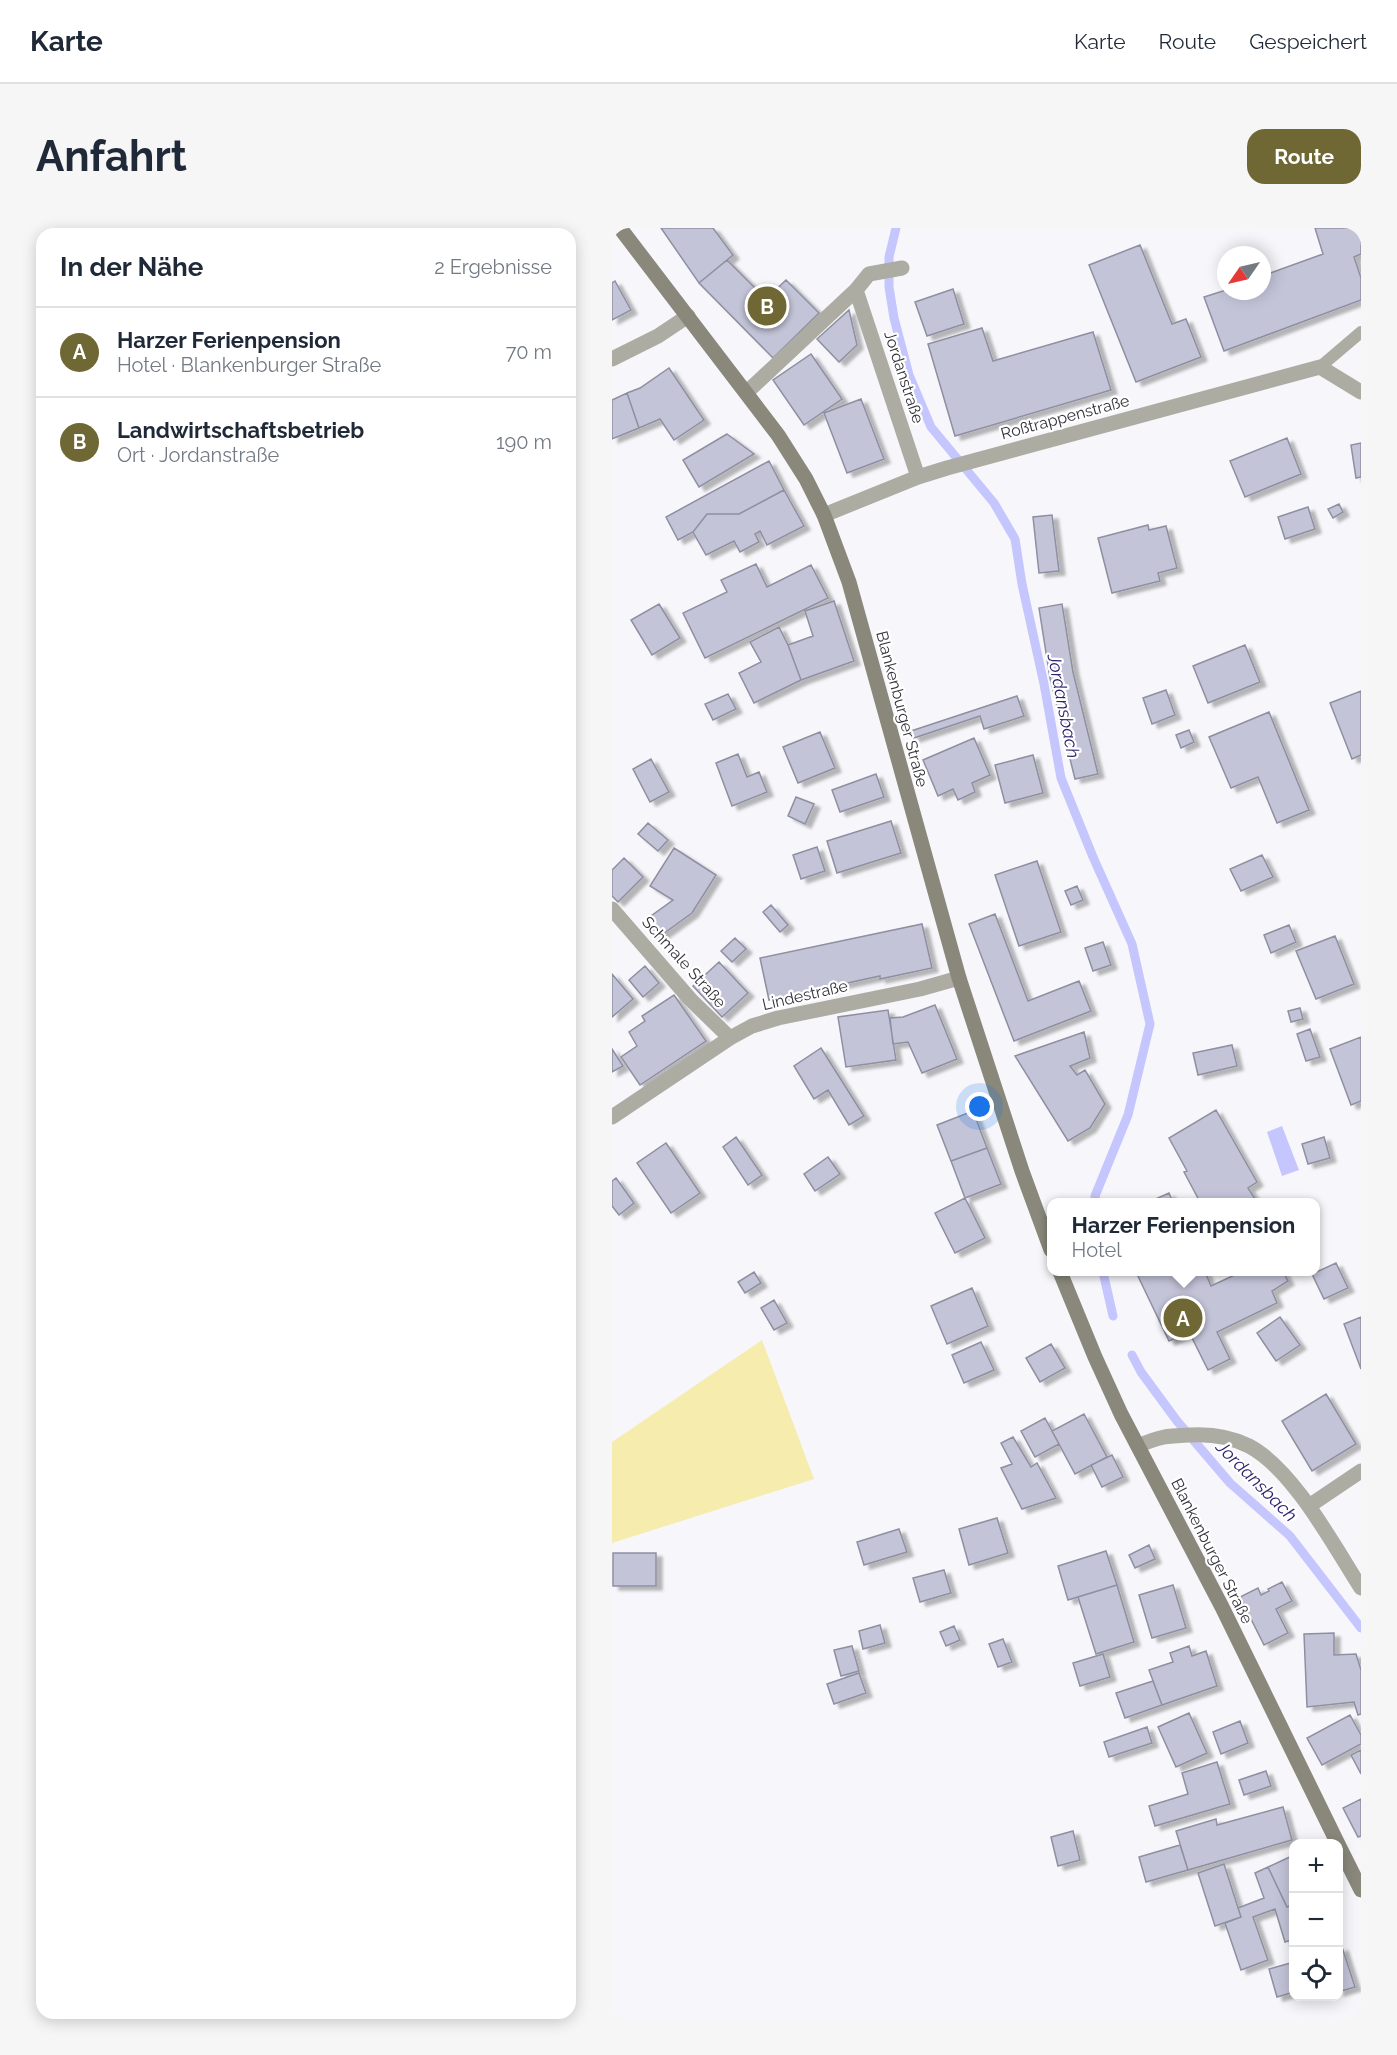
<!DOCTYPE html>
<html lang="de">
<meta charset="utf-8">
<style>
:root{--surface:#fff;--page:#f6f6f7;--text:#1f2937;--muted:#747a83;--line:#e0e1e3;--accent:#6f6734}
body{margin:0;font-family:Raleway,sans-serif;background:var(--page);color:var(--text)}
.controls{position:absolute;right:18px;bottom:18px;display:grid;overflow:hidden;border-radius:12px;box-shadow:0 3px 15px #0003}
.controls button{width:54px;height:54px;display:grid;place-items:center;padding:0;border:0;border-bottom:2px solid var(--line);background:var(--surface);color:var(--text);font:30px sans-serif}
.compass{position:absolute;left:605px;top:18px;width:54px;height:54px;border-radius:50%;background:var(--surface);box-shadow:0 3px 15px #0003;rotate:236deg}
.you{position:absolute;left:368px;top:879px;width:21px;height:21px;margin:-15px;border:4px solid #fff;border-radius:50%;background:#1a73e8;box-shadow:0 0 0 9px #1a73e833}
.badge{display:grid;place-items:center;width:39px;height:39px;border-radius:50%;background:var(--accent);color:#fff;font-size:20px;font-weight:700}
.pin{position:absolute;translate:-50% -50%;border:3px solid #fff;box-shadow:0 2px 6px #0006}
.popup{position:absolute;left:435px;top:970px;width:273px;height:78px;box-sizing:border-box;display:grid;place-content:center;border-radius:12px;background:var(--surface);filter:drop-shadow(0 2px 4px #0005);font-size:20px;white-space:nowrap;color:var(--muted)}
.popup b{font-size:22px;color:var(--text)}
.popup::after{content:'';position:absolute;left:50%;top:100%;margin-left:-12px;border:12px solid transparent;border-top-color:var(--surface)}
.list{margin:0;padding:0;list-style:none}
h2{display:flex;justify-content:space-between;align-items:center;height:78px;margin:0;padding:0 24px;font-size:26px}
h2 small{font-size:20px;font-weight:400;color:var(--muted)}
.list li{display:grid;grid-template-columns:39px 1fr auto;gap:18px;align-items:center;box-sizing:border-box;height:90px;padding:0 24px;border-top:2px solid var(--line)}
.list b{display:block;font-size:22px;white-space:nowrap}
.list p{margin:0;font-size:20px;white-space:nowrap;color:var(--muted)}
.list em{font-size:20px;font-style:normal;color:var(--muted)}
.icon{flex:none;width:33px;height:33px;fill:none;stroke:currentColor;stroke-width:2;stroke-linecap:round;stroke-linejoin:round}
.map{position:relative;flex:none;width:749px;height:1791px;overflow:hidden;border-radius:18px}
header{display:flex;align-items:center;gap:36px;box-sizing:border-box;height:84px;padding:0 30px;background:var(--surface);border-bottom:2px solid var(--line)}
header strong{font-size:28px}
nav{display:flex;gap:33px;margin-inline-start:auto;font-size:21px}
.intro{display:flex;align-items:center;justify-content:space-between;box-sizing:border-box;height:144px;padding:0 36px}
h1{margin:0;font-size:42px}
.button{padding:15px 27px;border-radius:18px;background:var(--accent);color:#fff;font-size:21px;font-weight:700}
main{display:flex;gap:36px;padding:0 36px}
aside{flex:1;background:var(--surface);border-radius:18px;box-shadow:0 3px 15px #0003}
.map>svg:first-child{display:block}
.green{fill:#f5ecae}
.water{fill:#c5c6fd}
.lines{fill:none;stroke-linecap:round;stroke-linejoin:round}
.stream{stroke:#c5c6fd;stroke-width:9}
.building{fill:#c3c4d8;stroke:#8e8fa1;stroke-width:1.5;filter:url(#shadow)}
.service{stroke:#adaca3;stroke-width:12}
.minor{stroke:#adaca3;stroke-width:15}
.tertiary{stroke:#adaca3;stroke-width:15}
.secondary{stroke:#89887b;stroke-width:15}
.labels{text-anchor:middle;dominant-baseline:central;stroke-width:4.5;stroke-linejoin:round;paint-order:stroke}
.street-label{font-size:16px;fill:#32323a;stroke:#fff}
.water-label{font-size:18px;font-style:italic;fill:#2e216d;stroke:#fff}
</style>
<header>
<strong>Karte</strong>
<nav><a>Karte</a><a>Route</a><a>Gespeichert</a></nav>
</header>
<div class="intro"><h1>Anfahrt</h1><a class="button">Route</a></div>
<main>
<aside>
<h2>In der Nähe<small>2 Ergebnisse</small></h2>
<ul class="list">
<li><span class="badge">A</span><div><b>Harzer Ferienpension</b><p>Hotel · Blankenburger Straße</p></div><em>70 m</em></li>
<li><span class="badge">B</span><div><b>Landwirtschaftsbetrieb</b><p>Ort · Jordanstraße</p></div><em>190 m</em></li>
</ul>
</aside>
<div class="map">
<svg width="749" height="1791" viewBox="0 0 749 1791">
<defs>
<filter id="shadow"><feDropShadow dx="6" dy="4" stdDeviation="1.5" flood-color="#0004"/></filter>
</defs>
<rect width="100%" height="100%" fill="#f7f7fb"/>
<!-- green -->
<path class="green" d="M150 1112 202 1251 0 1315V1214Z"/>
<!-- water -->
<path class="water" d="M670 898 687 942 670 948 655 904Z"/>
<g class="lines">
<!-- stream -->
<path class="stream" d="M284 0 277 29V59L282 90 297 147 319 199 382 275 403 311 410 356 432 456 449 550 481 629 520 716 538 796 516 887 483 968 484 974
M491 1044 501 1088
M520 1127 529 1144 565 1193 618 1255 678 1308 749 1400"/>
</g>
<!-- building -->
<path class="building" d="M49 0H101L121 27 87 55Z
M703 0H749V26L742 29 749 50V72L612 123 592 69 614 62V63H650V48L711 26Z
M528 17 560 96 574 91 589 129 524 154 477 37Z
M115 32 154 71 174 52 207 85 161 130 87 55Z
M3 53 19 82 0 92V55Z
M341 61 352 96 315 108 303 74Z
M237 82 245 117 227 134 205 111Z
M370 100 381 133 481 104 499 162 343 208 316 116Z
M199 126 230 171 192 197 161 152Z
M57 140 92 192 62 212 48 191 27 200 15 165 28 160Z
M15 165 27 200 0 211V172Z
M249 171 272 231 235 245 212 185Z
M115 206 142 226 87 259 71 232Z
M675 210 689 246 633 269 618 233Z
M749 215V249L744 250 739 217Z
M157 233 172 262 127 286H95L81 304 66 312 54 289Z
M172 262 192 298 155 317 148 303 143 306 147 314 128 324 122 313 94 327 81 304 95 286H127Z
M727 276 731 284 721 290 716 281Z
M696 279 703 301 673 311 666 289Z
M440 287 447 343 427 345 421 289Z
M536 297 537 302 554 298 565 340 546 345 548 353 500 365 486 310Z
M144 336 155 359 199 337 216 370 93 430 71 385 115 364 109 352Z
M222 373 242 433 189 452 176 417 201 408 193 383Z
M47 376 68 410 40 427 19 392Z
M450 376 461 444 486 546 463 551 438 450 427 380Z
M167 399 176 417 189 452 142 475 127 445 149 434 138 414Z
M633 417 648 454 596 475 581 438Z
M554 462 563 487 540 496 531 470Z
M749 463V527L740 531 718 475Z
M116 466 124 481 101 492 93 476Z
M405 468 412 488 372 501 368 488 302 510 299 503Z
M657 484 697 582 665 595 646 549 619 560 597 509Z
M577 502 582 514 569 520 564 507Z
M208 504 223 540 186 555 171 519Z
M362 510 378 547 360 555 363 564 346 572 341 561 326 568 311 532Z
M126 526 135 549 147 544 155 564 120 578 104 535Z
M421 527 431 565 393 575 383 537Z
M39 531 57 564 38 574 21 541Z
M264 546 272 569 228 584 220 562Z
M184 569 202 576 193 596 176 588Z
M279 593 289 625 225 645 215 613Z
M36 595 56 612 46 623 26 606Z
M205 619 213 643 189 651 181 627Z
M62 620 104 647 80 685 44 711 32 693 61 672 38 658Z
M650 627 661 649 629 663 618 641Z
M12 630 31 649 6 674 0 668V642Z
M425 633 449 704 407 718 383 647Z
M465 658 471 672 459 677 453 663Z
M159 677 176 697 168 704 151 684Z
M383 686 416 773 467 753 479 783 402 813 357 696Z
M310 696 320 740 268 751V748L157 772 148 730Z
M677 697 684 714 659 725 652 707Z
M723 708 742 756 704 771 684 723Z
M123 710 134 721 120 734 109 723Z
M491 714 499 737 481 743 473 720Z
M107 734 136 765 110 789 81 758Z
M33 738 47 755 31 769 17 752Z
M0 746 21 771 0 789Z
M62 767 94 813 28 857 9 829 25 818 17 804 33 793 30 788Z
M323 777 345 831 310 845 296 814 281 816 278 790 291 789Z
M688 780 691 791 679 794 676 783Z
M276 782 284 832 234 839 226 789Z
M698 801 708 829 694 833 685 806Z
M472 804 478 830 458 838 465 847 473 842 493 876 478 900 456 913 403 828Z
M749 809V873L739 877 718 821Z
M620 817 625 838 586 847 581 825Z
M209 820 252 888 237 897 216 862 202 871 182 838Z
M0 821 11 838 0 844Z
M604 882 645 954 636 960 645 974H588L572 944 575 943 557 910Z
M361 883 375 920 339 933 325 897Z
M124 909 150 947 136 957 111 919Z
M712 909 718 930 696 936 690 916Z
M54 915 88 965 59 985 25 935Z
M375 920 389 956 353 970 339 933Z
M216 929 228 946 203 963 192 946Z
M4 950 22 975 7 987 0 978V953Z
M557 965 561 974H537Z
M353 970 373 1010 343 1025 323 985Z
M724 1035 736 1060 712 1071 700 1046Z
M142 1044 149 1055 133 1065 126 1054Z
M524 1044H593L599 1058 629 1044H671L676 1053 660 1063 665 1075 605 1104 618 1131 596 1142 577 1104 557 1113Z
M360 1060 376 1098 335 1116 319 1078Z
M162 1072 175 1095 162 1102 149 1080Z
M668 1089 688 1117 664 1133 645 1105Z
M749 1089V1141L732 1096Z
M369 1114 382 1142 352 1155 340 1127Z
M439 1116 453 1140 428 1154 414 1130Z
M714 1166 744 1216 700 1243 670 1193Z
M472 1186 495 1229 463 1246 440 1203Z
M433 1190 447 1216 423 1229 409 1203Z
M401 1209 419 1239 425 1235 444 1270 410 1281 389 1240 400 1236 389 1215Z
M500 1227 511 1249 490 1259 479 1237Z
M385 1290 396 1325 357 1337 347 1301Z
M287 1301 295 1324 252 1337 245 1314Z
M537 1317 543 1331 523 1340 517 1327Z
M494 1323 505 1357 456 1372 446 1338Z
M1 1325H44V1358H1Z
M332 1342 339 1365 308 1374 301 1350Z
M670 1354 680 1373 664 1381 676 1405 652 1417 628 1369 646 1360 649 1367 657 1363 656 1361Z
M505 1357 522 1414 484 1426 466 1369Z
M561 1357 574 1400 540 1410 527 1367Z
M268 1397 273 1415 251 1421 247 1403Z
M342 1398 348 1412 334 1418 328 1404Z
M722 1405V1427L744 1426 749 1442V1486L746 1487 742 1474 695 1479 692 1406Z
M391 1411 400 1434 386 1439 377 1416Z
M240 1418 247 1443 229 1448 222 1422Z
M577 1418 580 1428 594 1423 605 1458 550 1477 537 1442 561 1434 558 1425Z
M491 1426 498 1449 468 1458 461 1435Z
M247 1445 254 1465 222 1476 215 1456Z
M541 1453 550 1477 513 1490 504 1465Z
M577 1485 595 1525 564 1539 546 1499Z
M738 1487 749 1507V1516L710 1537 695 1510Z
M628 1493 636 1515 609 1526 601 1504Z
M535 1499 540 1515 497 1529 492 1514Z
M749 1522V1546L739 1527Z
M605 1534 618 1576 543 1598 537 1578 576 1566 570 1545Z
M654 1543 659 1558 632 1567 627 1552Z
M749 1571V1608L746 1609 731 1580Z
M671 1579 680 1612 576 1642 564 1603 604 1591 605 1597Z
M461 1603 468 1632 446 1638 439 1609Z
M568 1617 576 1642 534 1654 527 1629Z
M682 1627V1676L675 1679 656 1639Z
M612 1636 629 1689 603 1698 586 1645Z
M656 1639 675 1679 682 1676V1711L673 1714 663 1681 641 1689 656 1732 629 1742 613 1695 629 1689 626 1680 652 1670 643 1645Z
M730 1719 743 1759 726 1764V1720Z
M682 1734V1764L665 1769 657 1741Z"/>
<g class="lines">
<!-- service -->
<path class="service" d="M708 139 749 104"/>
<!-- minor -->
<path class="minor" d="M290 40 257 46 244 62 306 249
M135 164 244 62
M212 287 306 249 335 240 708 139 749 164
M0 681 78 771 118 810
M0 889 118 810 140 798 166 790 308 761 347 750
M526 1218C548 1208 555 1208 579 1207 598 1206 619 1209 637 1218 681 1241 722 1318 749 1360
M697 1278 749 1243"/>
<!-- tertiary -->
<path class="tertiary" d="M0 131 46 108 76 88"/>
<!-- secondary -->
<path class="secondary" d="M8 0 166 207 194 251 212 287 237 354 347 750 410 943 439 1022
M448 1044 483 1129 509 1186 610 1379 726 1616
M726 1616 749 1662"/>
</g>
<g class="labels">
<!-- street labels -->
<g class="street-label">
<text transform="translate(292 149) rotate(72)">Jordanstraße</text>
<text transform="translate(453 189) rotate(-15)">Roßtrappenstraße</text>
<text transform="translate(290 481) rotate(75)">Blankenburger Straße</text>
<text transform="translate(72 734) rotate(48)">Schmale Straße</text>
<text transform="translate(193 767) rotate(-13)">Lindestraße</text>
<text transform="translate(600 1323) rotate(63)">Blankenburger Straße</text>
</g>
<!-- water labels -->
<g class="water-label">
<text transform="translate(452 478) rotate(79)">Jordansbach</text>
<text transform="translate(645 1253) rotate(45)">Jordansbach</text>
</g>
</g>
</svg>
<div class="controls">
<button>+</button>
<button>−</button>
<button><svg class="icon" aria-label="locate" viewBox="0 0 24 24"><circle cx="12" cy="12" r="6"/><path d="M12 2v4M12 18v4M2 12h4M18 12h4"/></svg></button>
</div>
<svg class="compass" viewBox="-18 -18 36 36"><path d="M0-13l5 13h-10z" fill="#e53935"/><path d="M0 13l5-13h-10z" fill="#747a83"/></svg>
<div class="you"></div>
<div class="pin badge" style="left:571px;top:1090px">A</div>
<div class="popup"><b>Harzer Ferienpension</b>Hotel</div>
<div class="pin badge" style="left:155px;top:78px">B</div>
</div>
</main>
